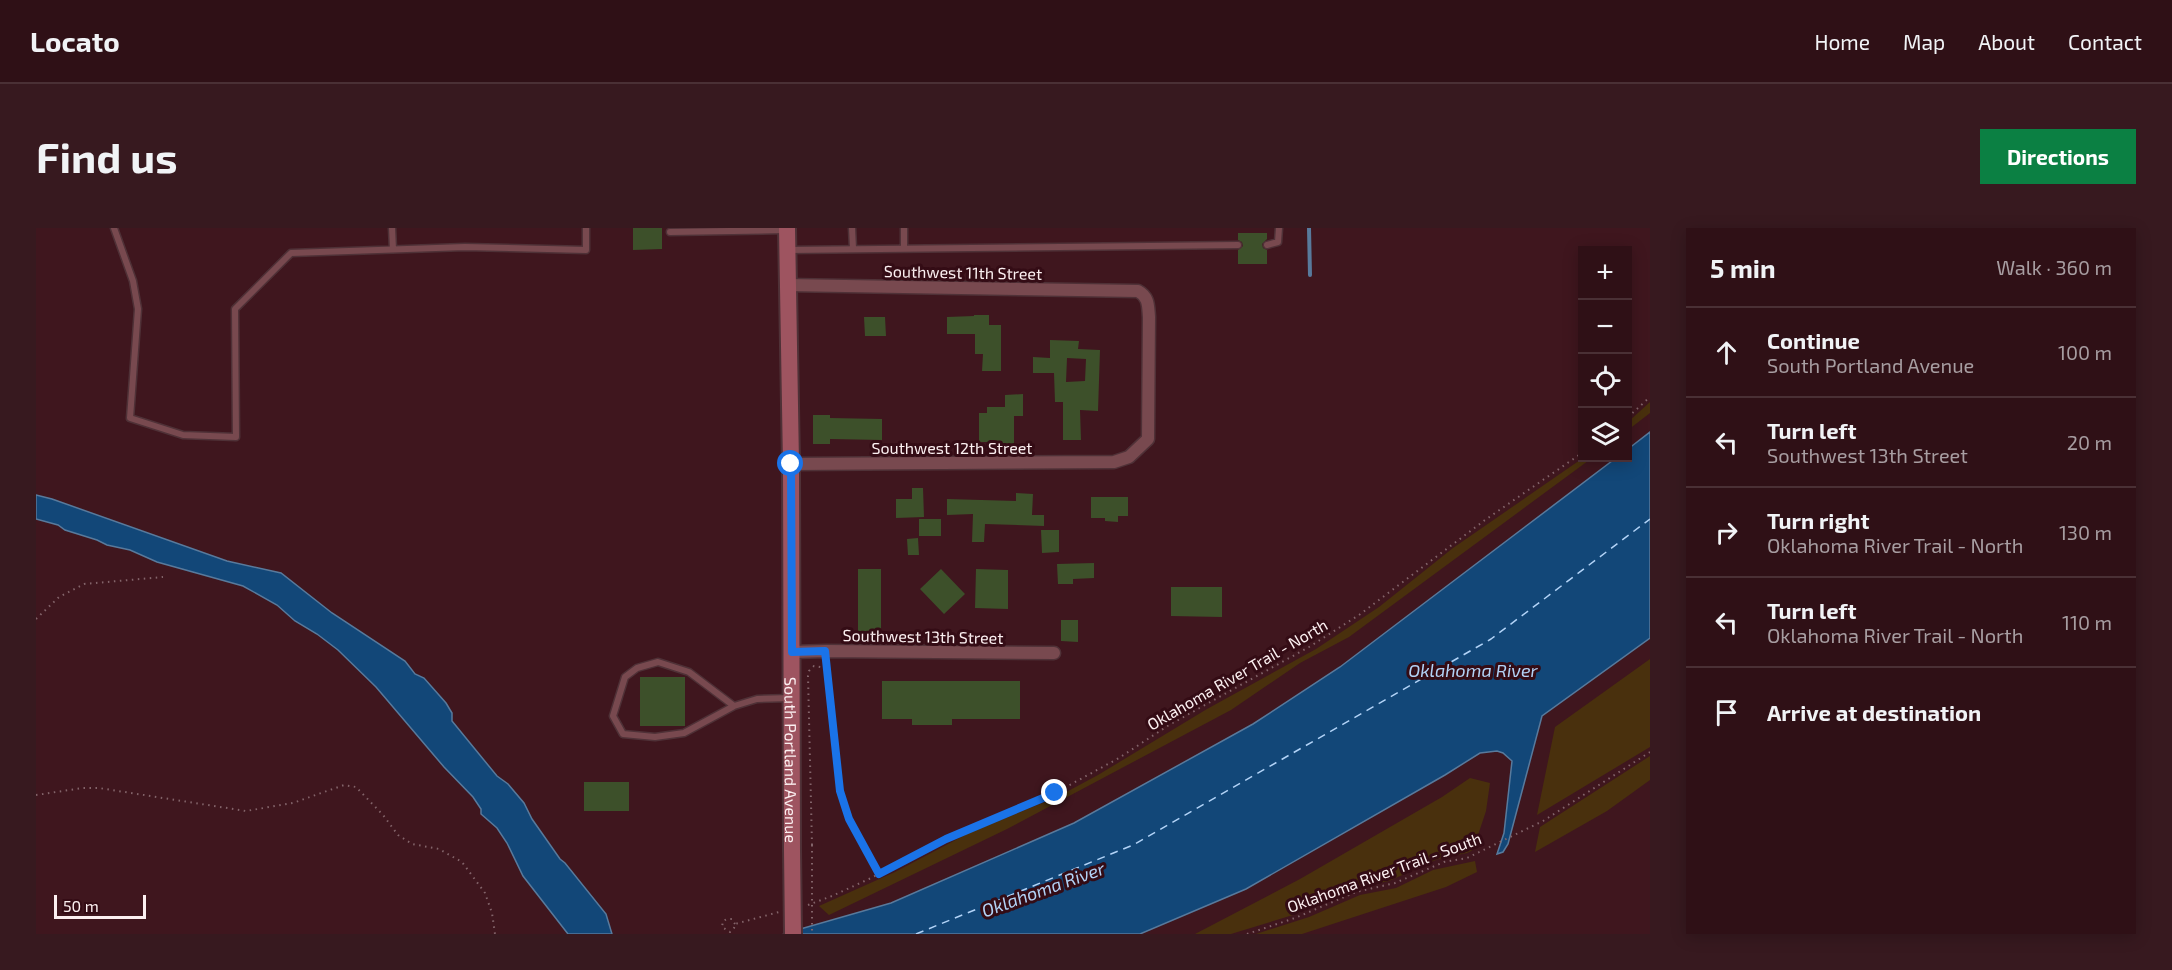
<!DOCTYPE html>
<meta charset="utf-8">
<style>
:root{--surface:#2f1016;--page:#37191f;--text:#f1f3f6;--muted:#a79da1;--line:#4a3035;--accent:#0b8043}
body{margin:0;font-family:"Exo 2",sans-serif;background:var(--page);color:var(--text)}
.controls{position:absolute;right:18px;top:18px;display:grid;overflow:hidden;border-radius:0px;box-shadow:0 3px 15px #0003}
.controls button{width:54px;height:54px;display:grid;place-items:center;padding:0;border:0;border-bottom:2px solid var(--line);background:var(--surface);color:var(--text);font:30px sans-serif}
.scale{position:absolute;left:18px;bottom:15px;width:92px;box-sizing:border-box;padding-left:6px;border:3px solid #fcf0f1;border-top:0;font-size:16px;line-height:21px;white-space:nowrap;color:#fcf0f1;-webkit-text-stroke:4px #340c15;paint-order:stroke}
.stop{position:absolute;width:18px;height:18px;margin:-14px;border:4px solid #1a73e8;border-radius:50%;background:#fff}
.stop.end{background:#1a73e8;border-color:#fff;box-shadow:0 2px 6px #0008}
.list{margin:0;padding:0;list-style:none}
h2{display:flex;justify-content:space-between;align-items:center;height:78px;margin:0;padding:0 24px;font-size:26px}
h2 small{font-size:20px;font-weight:400;color:var(--muted)}
.list li{display:grid;grid-template-columns:39px 1fr auto;gap:18px;align-items:center;box-sizing:border-box;height:90px;padding:0 24px;border-top:2px solid var(--line)}
.list b{display:block;font-size:22px;white-space:nowrap}
.list p{margin:0;font-size:20px;white-space:nowrap;color:var(--muted)}
.list em{font-size:20px;font-style:normal;color:var(--muted)}
.icon{flex:none;width:33px;height:33px;fill:none;stroke:currentColor;stroke-width:2;stroke-linecap:round;stroke-linejoin:round}
.map{position:relative;flex:none;width:1614px;height:706px;overflow:hidden;border-radius:0px}
header{display:flex;align-items:center;gap:36px;box-sizing:border-box;height:84px;padding:0 30px;background:var(--surface);border-bottom:2px solid var(--line)}
header strong{font-size:28px}
nav{display:flex;gap:33px;margin-inline-start:auto;font-size:21px}
.intro{display:flex;align-items:center;justify-content:space-between;box-sizing:border-box;height:144px;padding:0 36px}
h1{margin:0;font-size:42px}
.button{padding:15px 27px;border-radius:0px;background:var(--accent);color:#fff;font-size:21px;font-weight:700}
main{display:flex;gap:36px;padding:0 36px}
aside{flex:1;background:var(--surface);border-radius:0px;box-shadow:0 3px 15px #0003}
.map>svg:first-child{display:block}
.green{fill:#49300d}
.water{fill:#124778;stroke:#587a9c;stroke-width:1.5}
.lines{fill:none;stroke-linecap:round;stroke-linejoin:round}
.stream{stroke:#587a9c;stroke-width:4}
.ferry{stroke:#b2d3f7;stroke-width:1.5;stroke-dasharray:8 6;stroke-linecap:butt}
.building{fill:#3d502a;fill-rule:evenodd}
.lane-casing{stroke:#4f3137;stroke-width:9}
.street-casing{stroke:#4f3137;stroke-width:15}
.secondary-casing{stroke:#4f3137;stroke-width:20}
.path{stroke:#83646a;stroke-width:2;stroke-dasharray:1.5 4.5;stroke-linecap:butt}
.lane{stroke:#78494f;stroke-width:6}
.street{stroke:#78494f;stroke-width:12}
.secondary{stroke:#9e5460;stroke-width:16}
.secondary-bridge-casing{stroke:#4f3137;stroke-width:20;stroke-linecap:butt}
.path-bridge{stroke:#83646a;stroke-width:2;stroke-dasharray:1.5 4.5;stroke-linecap:butt}
.secondary-bridge{stroke:#9e5460;stroke-width:16}
.route{stroke:#1a73e8;stroke-width:8}
.labels{text-anchor:middle;dominant-baseline:central;stroke-width:6;stroke-linejoin:round;paint-order:stroke}
.street-label{font-size:16px;fill:#fcf0f1;stroke:#340c15}
.water-label{font-size:18px;font-style:italic;fill:#b2d3f7;stroke:#340c15}
</style>
<header>
<strong>Locato</strong>
<nav><a>Home</a><a>Map</a><a>About</a><a>Contact</a></nav>
</header>
<div class="intro"><h1>Find us</h1><a class="button">Directions</a></div>
<main>
<div class="map">
<svg width="1614" height="706" viewBox="0 0 1614 706">
<rect width="100%" height="100%" fill="#3f161e"/>
<!-- green -->
<path class="green" d="M1614 174V185L1592 202V194Z
M1547 230H1556L1313 409 1264 435 1195 482 971 601 793 687 783 678 859 644 931 606 1021 569 1062 547 1171 481 1280 421 1343 379 1417 320Z
M1614 431V519L1501 587 1519 499Z
M1614 528V552L1571 583 1499 624 1504 599Z
M1434 550 1454 555 1450 583 1437 622 1431 625 1402 631 1353 653 1319 660 1257 687 1195 706H1159L1264 651 1406 569Z
M1439 633 1441 644 1410 659 1266 706H1220L1273 689 1324 667 1360 660 1397 642Z"/>
<!-- water -->
<path class="water" d="M1614 204V410L1506 488 1472 616 1467 624 1461 626 1468 605 1476 533 1467 525 1461 523 1444 525 1409 547 1210 661 1104 706H747L855 675 1038 595 1217 496 1304 439 1580 230H1592V221Z
M0 267 16 271 191 333 245 345 296 385 369 433 379 446 388 450 410 475 416 485V493L461 548 472 556 488 575 496 591 524 631 529 635 570 686 576 706H532L487 648 471 615 461 600 445 586V581L437 569 408 539 340 459 302 422 281 406 259 393 241 377 207 358 121 334 94 322 71 317 61 312 29 302 22 297 0 291Z"/>
<g class="lines">
<!-- stream -->
<path class="stream" d="M1273 0 1274 47"/>
<!-- ferry -->
<path class="ferry" d="M880 706 1097 617 1455 411 1614 291"/>
</g>
<!-- building -->
<path class="building" d="M597 0H626V21L597 22Z
M1202 5H1231V11L1226 16 1227 20 1231 22V36H1202V22L1207 18 1206 14 1202 12Z
M938 87H953V97H965V143H946L947 126H939V106H911V89L938 88Z
M828 89H849L850 108H829Z
M1014 112 1043 113 1042 121 1064 122 1062 183 1044 182 1045 212H1027V174H1019L1018 145H997V129L1014 130ZM1031 130 1050 131 1049 153 1030 154Z
M987 166V188H978V218L965 217V214H943V185H951V179H969V167Z
M777 187H794V190L846 191V212L794 211V216H777Z
M876 260H887L888 289 860 290V271H876Z
M980 265 997 266 996 287H1008V298L949 296 948 314H936L937 286 911 287V271L980 273Z
M1055 269H1092V288H1082V294L1069 293V290H1055Z
M883 291H905V308H883Z
M1005 302H1023V324L1006 325Z
M882 310 883 327H872L871 311Z
M1058 335V350L1037 351V356H1022L1021 336Z
M822 341H845V403H822Z
M905 341 929 366 908 386 884 361Z
M940 341 972 342V381L939 380Z
M1135 359H1186V389L1135 388Z
M1025 392H1042V414L1025 413Z
M604 449H649V498H604Z
M846 453H984V491H916V497H876V491H846Z
M548 554H593V583H548Z"/>
<g class="lines">
<defs>
<path id="lane" d="M78 0 97 53 102 81 94 190 147 207 200 209 199 81 255 25 429 19 550 22V0
M356 0 357 21
M816 0 817 20
M868 0V19
M634 4 750 2
M1231 17 1242 14 1243 0
M752 22 1202 17
M698 478 653 444 622 434 601 440 589 449 577 488 587 506 619 509 648 505 698 478 721 471 755 470"/>
<path id="street" d="M751 57 1102 63C1113 69 1112 78 1113 89L1112 211 1093 229 1078 234 755 236
M756 424 790 423 1018 425"/>
<g id="secondary">
<path id="s1" d="M751 0 755 236 756 622"/>
</g>
</defs>
<!-- lane casing -->
<use href="#lane" class="lane-casing"/>
<!-- street casing -->
<use href="#street" class="street-casing"/>
<!-- secondary casing -->
<use href="#secondary" class="secondary-casing"/>
<!-- path -->
<path class="path" d="M1592 189 1614 169
M0 391 23 369 48 356 127 349
M790 434 803 563 813 591 843 646
M0 567 47 560H63L210 583 257 575 308 557 320 559 347 587 362 607 376 616 403 621 426 634 449 665 456 685 459 706
M776 617 772 448 773 443 778 438 791 440
M772 677 796 668 833 651 934 600 1019 565 1083 530 1133 497 1273 419 1323 387 1449 292 1546 225
M699 696 696 691H691L687 693 686 699 694 704 698 700 699 696 743 684
M1211 706 1259 690 1320 664 1359 655 1408 634 1431 630 1507 593 1614 524"/>
<!-- lane -->
<use href="#lane" class="lane"/>
<!-- street -->
<use href="#street" class="street"/>
<!-- secondary -->
<use href="#secondary" class="secondary"/>
<defs>
<path id="secondary-bridge" d="M756 622 757 706"/>
</defs>
<!-- secondary-bridge casing -->
<use href="#secondary-bridge" class="secondary-bridge-casing"/>
<!-- path-bridge -->
<path class="path-bridge" d="M776 617V706"/>
<!-- secondary-bridge -->
<use href="#secondary-bridge" class="secondary-bridge"/>
</g>
<g class="lines">
<!-- route -->
<path class="route" d="M755 236 756 424 789 423 804 563 813 591 843 646 910 611 1019 565"/>
</g>
<g class="labels">
<!-- street labels -->
<g class="street-label">
<text transform="translate(927 44) rotate(1)">Southwest 11th Street</text>
<text x="916" y="219">Southwest 12th Street</text>
<text transform="translate(887 408) rotate(1)">Southwest 13th Street</text>
<text transform="translate(1201 446) rotate(-30)">Oklahoma River Trail - North</text>
<text stroke="none"><textPath href="#s1" startOffset="532">South Portland Avenue</textPath></text>
<text transform="translate(1348 644) rotate(-20)">Oklahoma River Trail - South</text>
</g>
<!-- water labels -->
<g class="water-label">
<text x="1437" y="442">Oklahoma River</text>
<text transform="translate(1007 661) rotate(-20)">Oklahoma River</text>
</g>
</g>
</svg>
<div class="controls">
<button>+</button>
<button>−</button>
<button><svg class="icon" aria-label="locate" viewBox="0 0 24 24"><circle cx="12" cy="12" r="6"/><path d="M12 2v4M12 18v4M2 12h4M18 12h4"/></svg></button>
<button><svg class="icon" aria-label="layers" viewBox="0 0 24 24"><path d="M12 4l9 5-9 5-9-5zM3 14l9 5 9-5"/></svg></button>
</div>
<div class="scale">50 m</div>
<div class="stop" style="left:755px;top:236px"></div>
<div class="stop end" style="left:1019px;top:565px"></div>
</div>
<aside>
<h2>5 min<small>Walk · 360 m</small></h2>
<ul class="list">
<li><svg class="icon" aria-label="ahead" viewBox="0 0 24 24"><path d="M12 20V5M6 11l6-6 6 6"/></svg><div><b>Continue</b><p>South Portland Avenue</p></div><em>100 m</em></li>
<li><svg class="icon" aria-label="left" viewBox="0 0 24 24"><path d="M17 20v-9H6M10 6l-5 5 5 5"/></svg><div><b>Turn left</b><p>Southwest 13th Street</p></div><em>20 m</em></li>
<li><svg class="icon" aria-label="right" viewBox="0 0 24 24"><path d="M7 20v-9h11M14 6l5 5-5 5"/></svg><div><b>Turn right</b><p>Oklahoma River Trail - North</p></div><em>130 m</em></li>
<li><svg class="icon" aria-label="left" viewBox="0 0 24 24"><path d="M17 20v-9H6M10 6l-5 5 5 5"/></svg><div><b>Turn left</b><p>Oklahoma River Trail - North</p></div><em>110 m</em></li>
<li><svg class="icon" aria-label="arrive" viewBox="0 0 24 24"><path d="M6 21V4h12l-3 4 3 4H6"/></svg><div><b>Arrive at destination</b></div></li>
</ul>
</aside>
</main>
